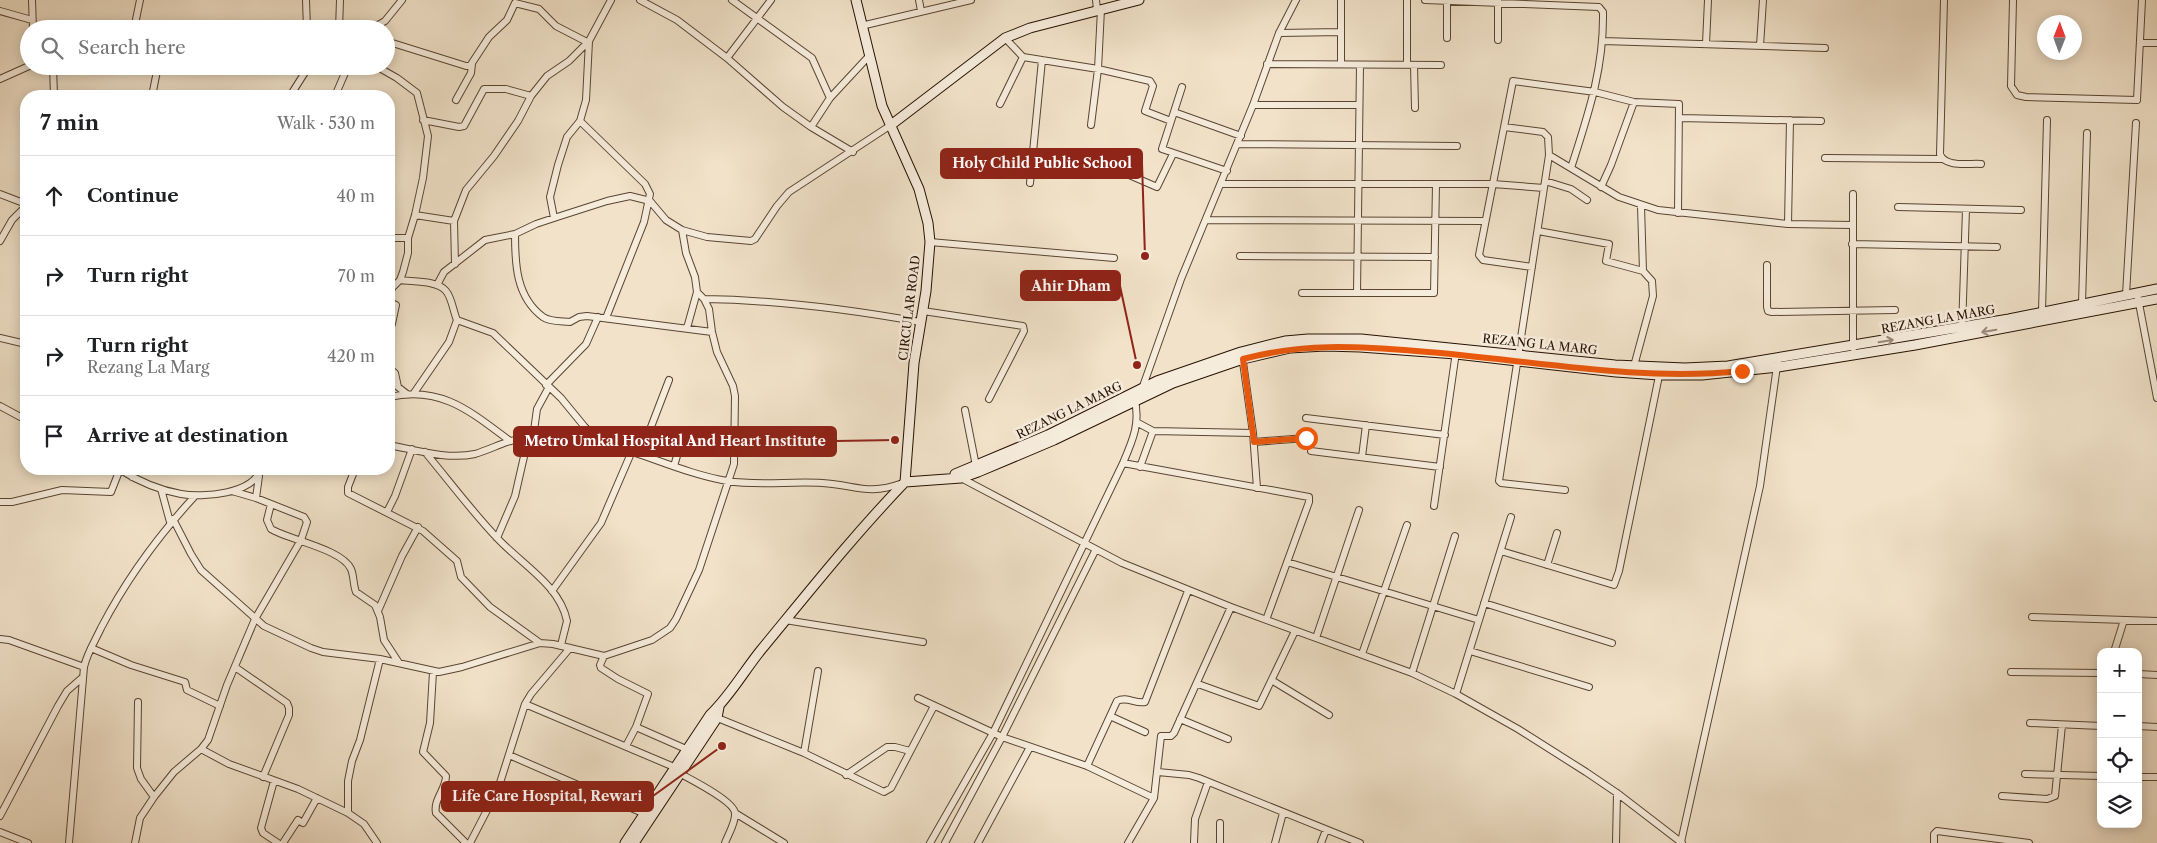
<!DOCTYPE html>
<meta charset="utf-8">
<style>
:root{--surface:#fff;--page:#f2f2f2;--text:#202124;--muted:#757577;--line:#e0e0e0}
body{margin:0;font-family:"Libre Caslon Text",serif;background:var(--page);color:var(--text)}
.controls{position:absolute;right:15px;bottom:15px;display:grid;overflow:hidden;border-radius:10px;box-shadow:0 2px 12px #0003}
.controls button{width:45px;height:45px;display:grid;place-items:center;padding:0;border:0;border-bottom:1px solid var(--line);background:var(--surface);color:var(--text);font:25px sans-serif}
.compass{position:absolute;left:2037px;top:15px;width:45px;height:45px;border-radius:50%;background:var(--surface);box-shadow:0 2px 12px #0003;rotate:1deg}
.stop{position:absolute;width:15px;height:15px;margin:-11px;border:4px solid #ea580c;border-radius:50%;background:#fff}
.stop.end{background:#ea580c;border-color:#fff;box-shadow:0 1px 5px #0008}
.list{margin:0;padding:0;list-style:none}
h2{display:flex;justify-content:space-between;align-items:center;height:65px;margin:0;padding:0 20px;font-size:21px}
h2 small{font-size:16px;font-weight:400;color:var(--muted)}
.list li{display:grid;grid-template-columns:32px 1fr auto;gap:15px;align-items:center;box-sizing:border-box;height:80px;padding:0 20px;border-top:1px solid var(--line)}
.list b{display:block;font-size:19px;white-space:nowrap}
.list p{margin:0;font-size:16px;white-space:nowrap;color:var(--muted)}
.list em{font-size:16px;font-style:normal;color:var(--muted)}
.icon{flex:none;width:28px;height:28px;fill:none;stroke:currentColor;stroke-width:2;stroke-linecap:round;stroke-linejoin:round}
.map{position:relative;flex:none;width:2157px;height:843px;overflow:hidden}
.search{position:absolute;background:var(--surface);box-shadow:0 2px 12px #0003;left:20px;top:20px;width:375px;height:55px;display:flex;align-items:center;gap:12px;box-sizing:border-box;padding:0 18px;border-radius:28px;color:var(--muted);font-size:19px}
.panel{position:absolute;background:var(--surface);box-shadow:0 2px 12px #0003;left:20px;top:90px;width:375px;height:385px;border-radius:20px}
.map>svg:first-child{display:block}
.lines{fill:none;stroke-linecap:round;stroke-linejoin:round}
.street-casing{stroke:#594532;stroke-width:8}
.secondary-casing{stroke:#261100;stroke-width:11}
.street{stroke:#f6ecdc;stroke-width:6}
.secondary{stroke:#f6ecdc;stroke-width:9}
.oneway{stroke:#988979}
.route{stroke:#ea580c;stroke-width:6}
.labels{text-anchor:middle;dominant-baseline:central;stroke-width:5;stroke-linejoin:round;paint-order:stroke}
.street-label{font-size:12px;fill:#261100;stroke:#f6ecdc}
.leader{fill:none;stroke:#8f2418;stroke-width:2}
.callout-dot{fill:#8f2418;stroke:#f6ecdc;stroke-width:2}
.callout{fill:#8f2418;stroke:#8f2418;stroke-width:2}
.callout-label{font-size:14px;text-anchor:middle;font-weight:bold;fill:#fff}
</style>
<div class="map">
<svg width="2157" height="843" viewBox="0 0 2157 843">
<rect width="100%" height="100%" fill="#f1e2c9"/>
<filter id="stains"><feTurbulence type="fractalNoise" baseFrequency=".004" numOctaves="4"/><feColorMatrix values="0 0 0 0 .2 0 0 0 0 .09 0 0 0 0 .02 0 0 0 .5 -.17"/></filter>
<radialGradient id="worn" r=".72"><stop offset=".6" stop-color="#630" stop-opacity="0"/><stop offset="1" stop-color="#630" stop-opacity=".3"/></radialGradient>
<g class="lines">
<defs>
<path id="street" d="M32 0 33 29
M306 0 307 29
M640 0 677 20 727 58 783 107 811 127 853 152
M732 0 812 58 830 98
M919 0 921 11
M1096 0 1097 10
M1341 0V64
M1407 0V65
M1425 0 1599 7 1603 12C1604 69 1588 115 1571 168
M1498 0V40
M1944 0 1940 154C1945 168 1969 163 1981 164
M2013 0 2011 86 2017 95 2026 97 2137 100 2142 0
M1447 1V38
M0 11 32 20
M861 26 971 0
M134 29 140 0
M339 29 340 0
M371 29 385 21 402 0
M1279 33 1341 32
M1005 38 1023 57 1098 69 1150 81 1153 86 1145 111 1171 121
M386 41 466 66H470L489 37 507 20 515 3 539 9 556 26 587 42
M1603 41 1825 48
M2140 43H2157
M1706 44 1708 0
M1760 46 1763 0
M727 58 771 0
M1267 64 1441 65
M1414 65 1415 108
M53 66 54 96
M376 66 397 78 417 93 428 136 423 178 415 215 408 238V253L403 272 400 280 392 288 389 297
M0 79 29 66
M1182 87 1162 149 1227 171
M152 96 158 66
M290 96 309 66
M335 96 348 66
M456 100 471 73 472 64
M1000 104 1023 57
M1253 105H1359
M1174 112 1241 136
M1680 118 1821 121
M423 120 459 127 464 126 484 89H506L531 96
M580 121 645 184 650 194 644 222 606 318
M1091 125 1098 69 1101 9
M811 127 830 98 869 56
M1504 127 1543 132 1548 137 1549 155 1499 481 1501 483 1565 490
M1238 144 1457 146
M1549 155 1619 197 1658 210 1788 224 1852 225
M1825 158 1942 159
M1120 171 1157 187 1173 154
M1545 181 1571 189 1587 200
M1030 183 1042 60
M1222 184H1493L1544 188
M1601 187 1611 165 1634 102
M0 194 26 204
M389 200V205
M1898 207 2021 210
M415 215 454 221
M554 218 550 197 558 165 567 137 580 121 586 100 589 41 611 0
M1206 220 1485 221
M1788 224 1790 120
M1538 231 1609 244 1606 261 1643 271
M515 234C515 264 516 297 543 317 550 322 562 321 570 322L579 317 587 316 712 332
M389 238H408
M0 241 12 220 26 206
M930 242 1114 258
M1852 244 1997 247
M1240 256 1435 257
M455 264 454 221 466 190 494 156 518 121 531 96 547 76 569 61 589 41
M1767 265V307L1768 311 1772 312 1895 310
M1532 267 1483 260 1479 255 1513 81 1595 92 1634 102 1679 104 1678 213
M400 280C412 282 437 280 446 291 452 298 453 311 457 320L493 333 561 398 584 426 602 444
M437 285 444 272 485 240 515 234 536 224 554 218 607 201 630 196 650 201 666 220 682 230 707 237 751 241 755 239 777 206 789 192 891 125
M1302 293H1434L1436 184
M1357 293 1360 65
M2126 295 2136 123
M2138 298 2157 398
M704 299C777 300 848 309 920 322
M389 302 396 305 392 324
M2082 304 2087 133
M923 311 1023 326 1024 331 989 399
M2042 312 2047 120
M687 328 697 292
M1962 330 1966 209
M0 338 26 344
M1853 348V194
M1242 355 1253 433 1257 488
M1634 366 1653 296 1652 281 1643 271 1641 206
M389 368 395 373 398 387 407 394
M546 385 586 344 598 317
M1142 389 1181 279 1253 105 1279 33 1296 0
M414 393 449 342 457 320
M389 397C441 385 471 412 510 441
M0 406 26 420
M965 410 976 466
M1306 418 1445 435
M1138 423 1153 431
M533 438 537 409 549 387
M1254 442 1306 438
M389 445C416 450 447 460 475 454 485 451 496 446 507 442 528 436 553 436 575 438 628 444 675 472 727 481 758 486 791 481 822 483 857 485 866 496 903 483
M1311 451 1440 467
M425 452C450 482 473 513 499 540 523 565 560 586 567 621L561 645
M641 453 669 380
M1362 457 1366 425
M1123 463 1309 497V502L1266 620
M674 466 682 439
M1140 467 1153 431 1253 433
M119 469C138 481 158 490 181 494 202 498 255 494 260 469
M355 469 348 487V493L423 531 457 561 461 577 490 607 540 643
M132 477 136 469
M961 478 1122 563 1231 607 1412 673 1456 694 1518 729 1586 772 1617 793 1682 843
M161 489 170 522
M232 491 256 498 259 476
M0 502H12L62 490 111 492 120 469
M271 504 267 520 271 529C289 540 342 549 351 569 354 576 353 584 356 592L375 605 380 617 384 640 399 663
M1434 506 1456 352
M387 512 395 496 412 449
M173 519 191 554 201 570 264 626 311 648 323 652 380 659 439 672 462 667 540 643 553 644 604 656 652 640 670 628 676 619 699 570 734 464 735 396 733 386 717 352 712 332 709 309 704 299 697 292 695 277 686 253 682 230
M497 538 515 496 528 439
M1501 551 1614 585 1619 571 1660 371
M1287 562 1479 620
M1547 565 1557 533
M552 591 601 523 632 451
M1484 603 1612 643
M378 611 402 556 418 527
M2032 617 2157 621
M785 620 923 642
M1316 638 1359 510
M0 639 9 640 84 667
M91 648 131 665 185 682 187 690 220 706
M1470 651 1589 687
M2114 652 2124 620
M1362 654 1407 525
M604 656 600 665 601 668 618 679 648 694 636 727 686 749
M235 667 287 703 289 708V715L263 777
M433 672 430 723 423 752 446 776C446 789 433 800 436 813L466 843
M2011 672 2101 673
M1412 673 1455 536
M2138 674 2157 675
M1273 681 1329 715
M1198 684 1259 706 1295 631
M1456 694 1511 517
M918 698 1002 737 1087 766 1154 798
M138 702 137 768 141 779 154 797
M525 704 674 767
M1110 716 1145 732
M715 717 804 753 884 792 891 788 934 706
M1180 719 1228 739
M2030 723 2101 726
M2138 726 2157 727
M626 746 636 727
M201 749 229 764 298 789 348 813 364 824 377 843
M804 753 818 671
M509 755 645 814
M1087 766 1117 701C1127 696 1135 704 1145 702L1188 591
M1158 772 1189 775 1199 778 1360 843
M679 773C690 779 734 801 735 813 736 822 728 835 725 843
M2025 774 2101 776
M846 775 887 747H895L910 751
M2138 777H2157
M274 781 261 828 263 833 278 843
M2002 796 2047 799 2055 796 2062 725
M348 813V781L352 761 360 740 380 659
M735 813 784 843
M0 816 58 706 67 691 83 677
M0 832 28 843
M1681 842 1760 486 1778 359
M69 843 84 667C87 653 95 641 101 628 126 580 158 536 195 496
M135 843 140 818 154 797 174 772 201 749 208 740 227 685 255 619 301 540 307 522 304 517 256 498
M283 843 298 820 303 823 317 798
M470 843 498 789 525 704 531 694 570 648
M930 843 993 733 1123 463C1133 440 1141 422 1134 397
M945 843 1002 737 1095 551
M978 843 1030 747
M1128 843 1154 798 1161 736H1171L1174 733 1231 607
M1194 843 1195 819 1208 782
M1220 843V823
M1275 843 1283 813
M1321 843 1326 830
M1616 843 1617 793
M1934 843V834L1937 831 2029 843"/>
<path id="secondary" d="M856 0 882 106 919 189 928 223 930 242 926 291 914 363 905 482
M891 125 1005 38 1030 28 1139 0
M955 474 1048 435 1157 381 1241 352 1285 341 1308 339H1361L1615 365 1685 368 1728 366 2009 319 2157 289
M905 482 961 478 978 472 1054 440 1173 383 1243 359 1290 348 1325 346 1360 347 1456 354 1616 372 1659 375H1702L1778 367 1915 345 2157 299
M625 843 710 715C730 696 744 671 761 650 808 593 854 535 905 482
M634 843 717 718 719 707"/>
</defs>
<!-- street casing -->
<use href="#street" class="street-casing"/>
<!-- secondary casing -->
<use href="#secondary" class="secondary-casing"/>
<!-- street -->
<use href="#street" class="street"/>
<!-- secondary -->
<use href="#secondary" class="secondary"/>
</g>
<!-- one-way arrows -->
<defs><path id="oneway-shaft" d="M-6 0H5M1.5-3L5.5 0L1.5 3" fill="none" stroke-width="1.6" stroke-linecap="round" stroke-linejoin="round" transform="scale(1.25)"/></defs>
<g class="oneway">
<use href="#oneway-shaft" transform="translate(1989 331) rotate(170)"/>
<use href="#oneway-shaft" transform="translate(1886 341) rotate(-9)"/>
</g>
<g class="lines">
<!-- route -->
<path class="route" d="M1306 438 1254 442 1243 359C1303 343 1355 346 1416 351 1525 359 1633 382 1742 371"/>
</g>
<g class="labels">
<!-- street labels -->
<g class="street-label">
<text transform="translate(909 308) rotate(-83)">CIRCULAR ROAD</text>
<text transform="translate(1938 319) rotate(-10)">REZANG LA MARG</text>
<text transform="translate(1540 344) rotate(6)">REZANG LA MARG</text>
<text transform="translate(1069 410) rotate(-26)">REZANG LA MARG</text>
</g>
</g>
<!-- callouts -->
<path class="leader" d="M1145 256L1142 163M1137 365L1120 286M895 440L836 441M722 746L653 796"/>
<g class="callout-dot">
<circle cx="1145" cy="256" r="5"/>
<circle cx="1137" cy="365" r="5"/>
<circle cx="895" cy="440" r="5"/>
<circle cx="722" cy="746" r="5"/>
</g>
<g class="callout">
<rect x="941" y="149" width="201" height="29" rx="5"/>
<rect x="1021" y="271" width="99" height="29" rx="5"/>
<rect x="514" y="427" width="322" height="29" rx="5"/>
<rect x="442" y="782" width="211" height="29" rx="5"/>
</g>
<g class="callout-label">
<text x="1042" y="168">Holy Child Public School</text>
<text x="1071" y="291">Ahir Dham</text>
<text x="675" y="446">Metro Umkal Hospital And Heart Institute</text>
<text x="547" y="801">Life Care Hospital, Rewari</text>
</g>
<rect width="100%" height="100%" filter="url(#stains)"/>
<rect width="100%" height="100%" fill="url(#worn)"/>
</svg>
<div class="controls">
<button>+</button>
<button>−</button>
<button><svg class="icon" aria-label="locate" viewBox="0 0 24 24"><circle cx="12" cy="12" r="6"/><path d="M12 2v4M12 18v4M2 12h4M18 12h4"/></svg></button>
<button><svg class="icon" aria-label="layers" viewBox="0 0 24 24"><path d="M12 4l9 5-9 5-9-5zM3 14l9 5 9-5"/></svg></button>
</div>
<svg class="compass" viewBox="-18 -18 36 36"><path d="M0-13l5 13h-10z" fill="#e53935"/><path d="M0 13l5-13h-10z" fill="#757577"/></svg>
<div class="stop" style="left:1306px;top:438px"></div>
<div class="stop end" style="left:1742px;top:371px"></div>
<div class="search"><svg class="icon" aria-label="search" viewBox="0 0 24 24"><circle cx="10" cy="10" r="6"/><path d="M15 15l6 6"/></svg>Search here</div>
<section class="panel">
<h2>7 min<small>Walk · 530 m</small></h2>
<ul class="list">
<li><svg class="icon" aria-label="ahead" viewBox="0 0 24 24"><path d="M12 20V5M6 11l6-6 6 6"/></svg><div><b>Continue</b></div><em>40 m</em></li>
<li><svg class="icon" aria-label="right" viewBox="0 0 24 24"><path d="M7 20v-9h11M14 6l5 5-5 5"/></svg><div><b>Turn right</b></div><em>70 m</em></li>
<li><svg class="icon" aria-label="right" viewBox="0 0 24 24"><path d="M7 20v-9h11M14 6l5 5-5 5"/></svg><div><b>Turn right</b><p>Rezang La Marg</p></div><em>420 m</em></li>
<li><svg class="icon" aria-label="arrive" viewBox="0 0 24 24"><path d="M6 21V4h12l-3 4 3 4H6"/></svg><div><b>Arrive at destination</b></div></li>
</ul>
</section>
</div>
